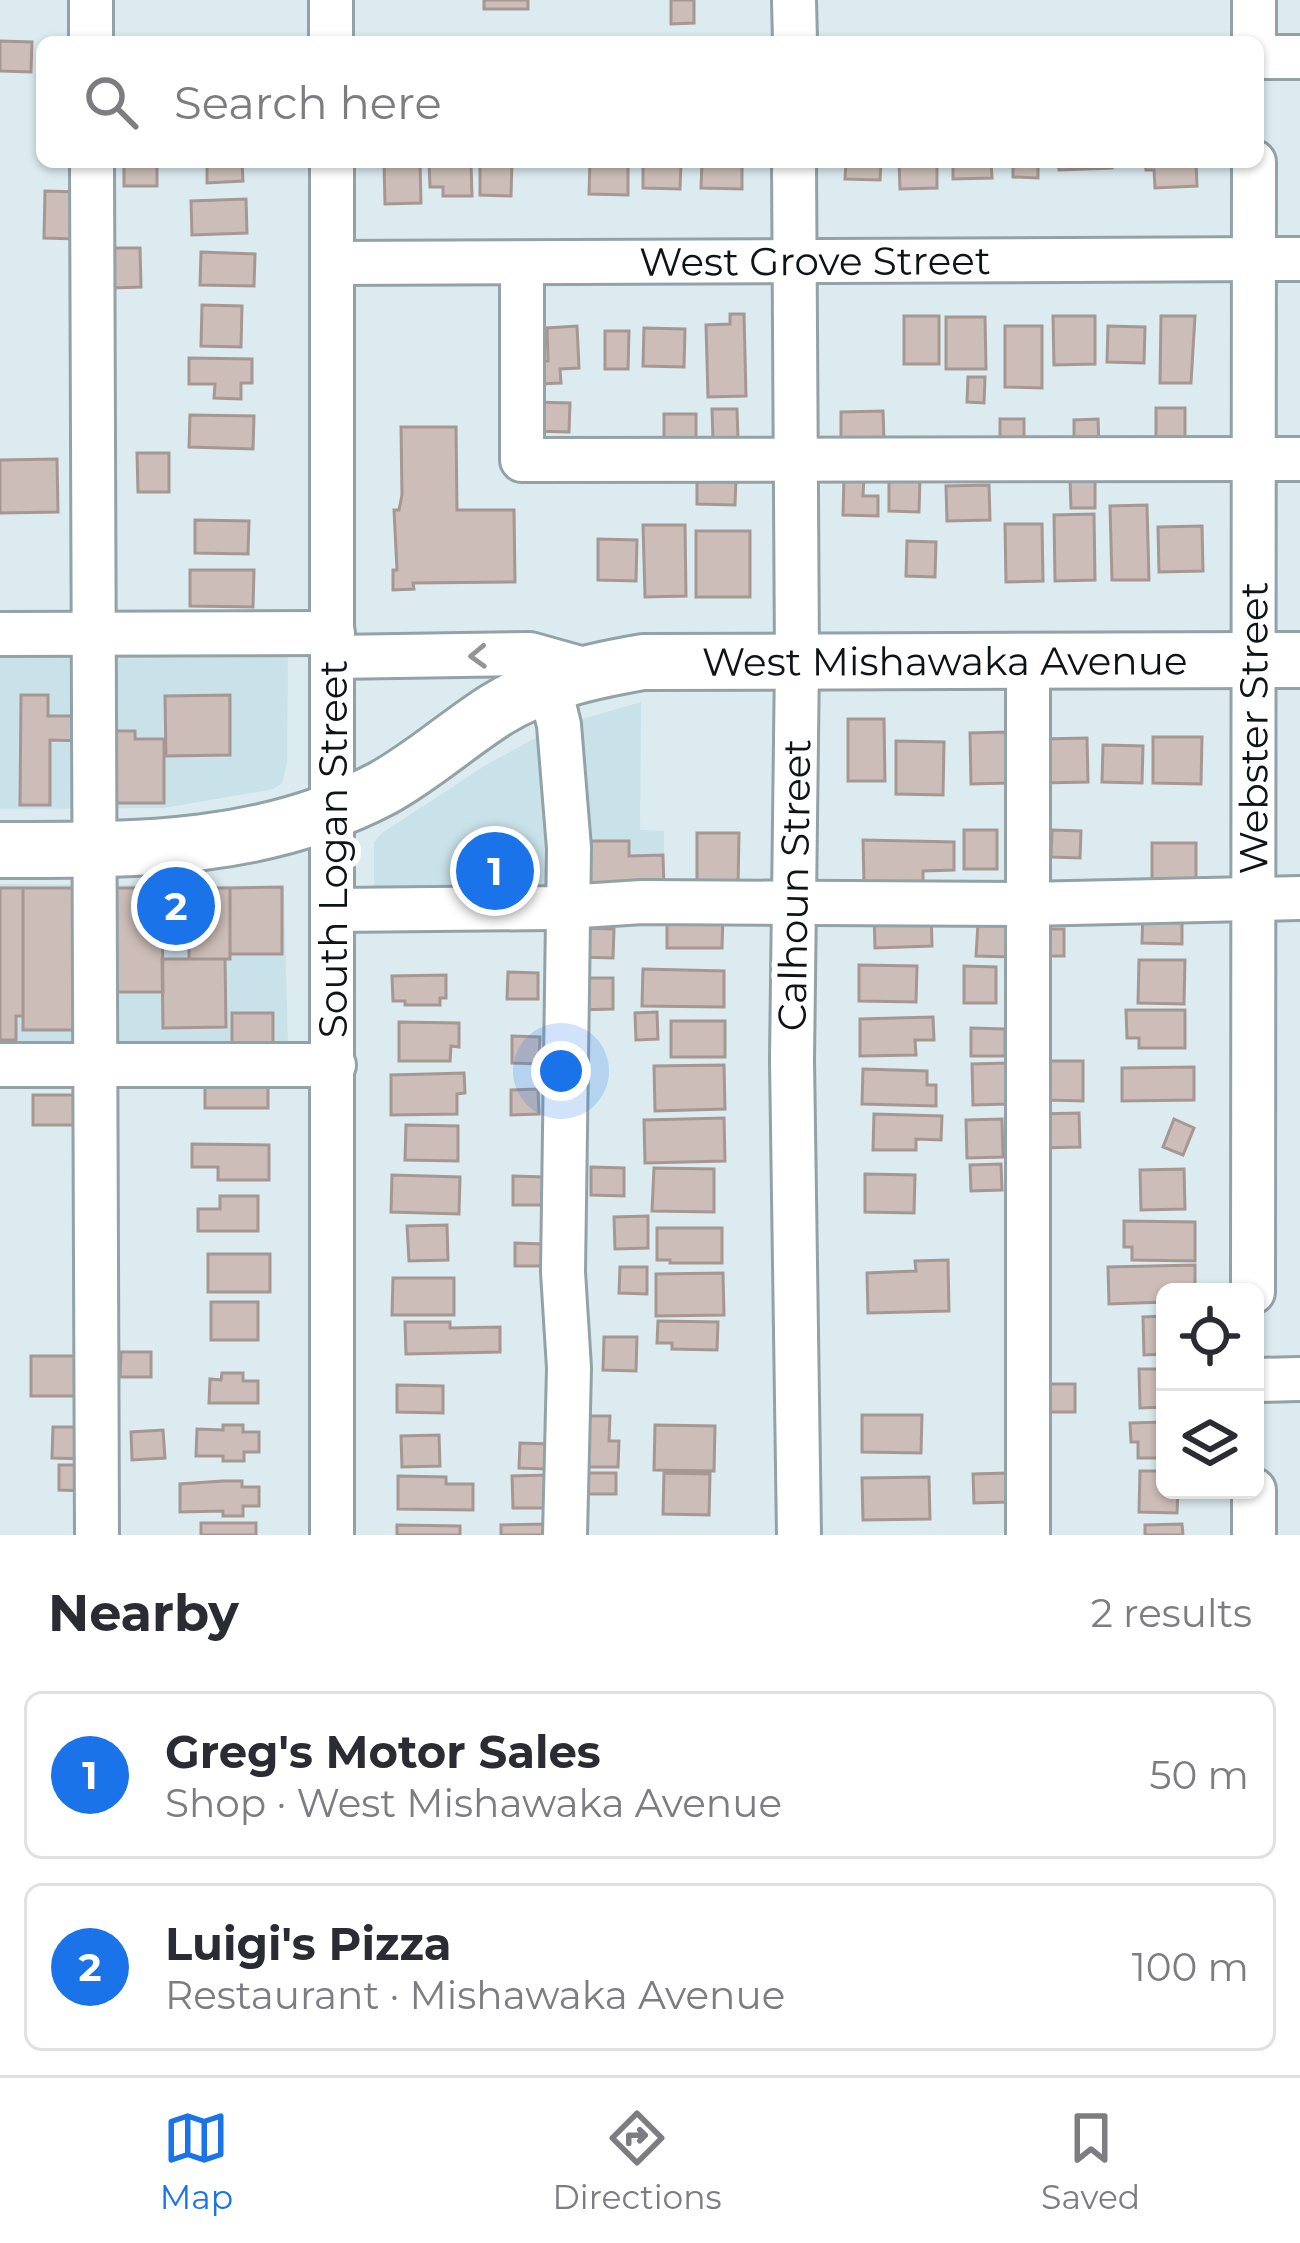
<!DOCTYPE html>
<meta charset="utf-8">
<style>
:root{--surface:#fff;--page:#f2f2f3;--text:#2b2b33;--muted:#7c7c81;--line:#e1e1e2;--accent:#1a73e8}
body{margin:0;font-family:Montserrat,sans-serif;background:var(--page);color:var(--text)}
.controls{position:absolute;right:36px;bottom:36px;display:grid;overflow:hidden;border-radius:18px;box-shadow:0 3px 9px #0004}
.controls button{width:108px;height:108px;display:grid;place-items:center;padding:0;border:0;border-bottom:3px solid var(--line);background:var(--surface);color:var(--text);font:60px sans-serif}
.you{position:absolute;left:561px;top:1071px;width:42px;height:42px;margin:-30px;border:9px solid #fff;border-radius:50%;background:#1a73e8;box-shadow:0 0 0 18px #1a73e833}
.badge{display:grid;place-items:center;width:78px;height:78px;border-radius:50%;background:var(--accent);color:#fff;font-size:39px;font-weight:700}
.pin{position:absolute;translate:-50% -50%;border:6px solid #fff;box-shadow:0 3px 12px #0006}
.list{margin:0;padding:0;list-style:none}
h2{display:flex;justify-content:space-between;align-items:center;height:156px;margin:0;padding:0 48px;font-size:51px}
h2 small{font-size:39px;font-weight:400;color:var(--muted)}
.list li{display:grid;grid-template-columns:78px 1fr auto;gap:36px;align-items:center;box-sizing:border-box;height:168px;margin:0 24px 24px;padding:0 24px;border:3px solid var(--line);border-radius:18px}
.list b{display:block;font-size:45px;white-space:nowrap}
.list p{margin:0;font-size:39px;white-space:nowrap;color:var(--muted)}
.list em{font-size:39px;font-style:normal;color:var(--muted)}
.icon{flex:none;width:66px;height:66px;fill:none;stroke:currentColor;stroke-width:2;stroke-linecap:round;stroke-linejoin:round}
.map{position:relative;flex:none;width:1300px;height:1535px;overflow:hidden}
.search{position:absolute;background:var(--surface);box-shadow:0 3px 9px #0004;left:36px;right:36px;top:36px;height:132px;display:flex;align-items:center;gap:30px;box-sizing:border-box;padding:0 42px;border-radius:18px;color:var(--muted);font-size:45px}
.sheet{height:540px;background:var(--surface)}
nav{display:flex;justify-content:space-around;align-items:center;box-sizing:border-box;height:168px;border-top:3px solid var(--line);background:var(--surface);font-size:33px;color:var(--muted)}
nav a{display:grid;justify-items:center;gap:6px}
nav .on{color:var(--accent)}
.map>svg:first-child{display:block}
.built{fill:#c9e1e9}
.building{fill:#ccbdb8;stroke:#a69793;stroke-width:3}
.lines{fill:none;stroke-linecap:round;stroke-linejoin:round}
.minor-casing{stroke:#93a2a7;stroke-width:48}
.major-casing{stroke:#93a2a7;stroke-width:60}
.minor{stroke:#fff;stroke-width:42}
.major{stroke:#fff;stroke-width:54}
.oneway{stroke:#939596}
.labels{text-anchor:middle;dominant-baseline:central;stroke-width:12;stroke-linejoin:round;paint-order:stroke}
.street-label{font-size:39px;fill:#0e1315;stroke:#fff}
</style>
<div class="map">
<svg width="1300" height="1535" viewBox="0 0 1300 1535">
<rect width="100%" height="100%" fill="#dbebf0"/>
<!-- built -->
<path class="built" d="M288 640 287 763 282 783 274 789 164 808 0 809V642Z
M641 702 640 830 664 831V893L579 895 568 723Z
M550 730 558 896H374V842L382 833 486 765Z
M0 884 284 886 288 1053 0 1056Z"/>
<!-- building -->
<path class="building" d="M484 0H528V9H484Z
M671 0H694V23L671 24Z
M0 41 32 42 31 72 0 71Z
M124 162H157V186H124Z
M207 162H242L243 181 207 183Z
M384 162H420L421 203 385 204Z
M429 162H471L472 196H443V187H430Z
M480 162H512L511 196 480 195Z
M590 162H628V195L589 194Z
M643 162H681L680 189 643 188Z
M702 162H742V189L701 188Z
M846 162H881L880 180 845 179Z
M899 162H937V188L900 189Z
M953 162H991L992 178 953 179Z
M1013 162H1038V178L1013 177Z
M1058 162H1112V168L1059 170Z
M1145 162H1196L1197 186 1155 188 1154 170H1146Z
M45 191 78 192 77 239 44 238Z
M246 199 247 233 192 235 191 201Z
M111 248H140L141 287 112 288Z
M201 252 255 254 254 286 200 285Z
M202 305 242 306 241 347 201 346Z
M730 314H744L746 396 708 397 706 325 730 324Z
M904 316H939V364H904Z
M1053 316H1095V364L1054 365Z
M1161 316H1195L1191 383H1160Z
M946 317H985L986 369H946Z
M577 326 579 368 560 369 561 383 540 384 539 362 548 361 547 328Z
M1005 326H1042V388L1005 387Z
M1108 326 1145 327 1144 363 1107 362Z
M644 328 685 329 684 367 643 366Z
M605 331H629L628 369H605Z
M189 358 252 359V383H241V399L214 398 215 384H189Z
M968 377H985L984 403 967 402Z
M531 402 570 403 569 432 530 431Z
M1156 408H1185V440L1156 441Z
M712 409H737L738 440 713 441Z
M883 411 884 441 841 442V412Z
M664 414H696V442H664Z
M190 415 254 416 253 449 189 447Z
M1000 419H1024V447H1000Z
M1098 419 1099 447H1074V420Z
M401 427H456L457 510H514L515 582 413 583 414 589 393 590V570H397L394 510H399L402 495Z
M137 453H169V492H138Z
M57 459 58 512 0 513V460Z
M844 477H864L863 496H878V516L843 515Z
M889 477H920L919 512 889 511Z
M697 478 736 479 735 505 697 504Z
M1070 480H1095V508H1071Z
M989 485 990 520 947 521 946 486Z
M1147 505 1149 580H1112L1110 506Z
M1094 514 1095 580 1055 581 1054 515Z
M195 520 249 521 248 554 195 553Z
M1005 524H1042L1043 581 1006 582Z
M643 525H685L686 596 645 597Z
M1202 526 1203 571 1159 572 1158 527Z
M696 531H750V597H696Z
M598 539 637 540 636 581 598 580Z
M907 541 936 542 935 577 906 576Z
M190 570H254L253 607 190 606Z
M21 695H48V716H84V741L50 740V805H20Z
M230 695V755L166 756 165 696Z
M848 719H884L885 781H848Z
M112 731H135V739H164V803H105Z
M1008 732V783L971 784 970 733Z
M1153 737H1202L1201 784 1153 783Z
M1087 738 1088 782 1042 783 1041 739Z
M896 741 944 742 943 795 896 794Z
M1103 745 1143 746 1142 783 1102 782Z
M964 830H997V869H964Z
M1052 830 1081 831 1080 858 1051 857Z
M697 833H739L738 887 697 886Z
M863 840 954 842V870L923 871V882H864Z
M588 841H629V856L663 855 664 889 589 890Z
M1152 843H1196V883H1152Z
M534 853V892H456V854Z
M282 887V954H230V888Z
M0 888H23V1016H16V1040H0Z
M23 888H84V1030H23Z
M103 888H162L163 992H103Z
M162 888H189V925H162Z
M189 888H230V959H189Z
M931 909 932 946 875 948 874 911Z
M1143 910 1182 911V944L1142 943Z
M667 915H723L722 948H667Z
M978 923 1011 924 1010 957 976 956Z
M579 928 614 929 613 958 578 957Z
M1032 929H1064V956H1032Z
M162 959H225L226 1027 163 1028Z
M1139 960H1185L1184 1004 1138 1003Z
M859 965 917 966 916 1002 859 1001Z
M964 966 996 967V1003H964Z
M643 969 724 971V1007L642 1006Z
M508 972 538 973V999H507Z
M446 975V998H440V1005H405V1001H393L392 976Z
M575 978H613V1009L576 1010Z
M1126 1010H1185V1048H1139V1038H1127Z
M657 1012 658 1039 636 1040 635 1013Z
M232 1013H273V1049H232Z
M933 1017 934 1040H915L916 1055 860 1056V1019Z
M671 1021H725V1057H671Z
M399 1022 459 1023V1047L451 1046 450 1061H399Z
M971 1028 1005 1029V1056H971Z
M512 1036 540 1037 539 1064 512 1063Z
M1047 1061H1083V1101L1046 1100Z
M1007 1063 1008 1104 973 1105 972 1064Z
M724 1065 725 1109 655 1111 654 1066Z
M1194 1067V1100L1122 1101V1068Z
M863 1069 927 1071V1085H936V1106L862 1104Z
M205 1073H268V1108H205Z
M464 1073 465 1093 457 1094V1114L391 1115V1075Z
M538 1089 539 1114 511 1115V1090Z
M33 1095H87V1125H33Z
M1079 1113 1080 1147 1039 1148 1038 1114Z
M874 1114 942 1116 941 1140 916 1139V1150H873Z
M724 1118 725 1161 645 1163 644 1120Z
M1002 1119 1003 1157 967 1158 966 1120Z
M1174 1119 1194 1128 1183 1155 1163 1147Z
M406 1125 458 1126V1161L405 1160Z
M192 1144 269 1145V1180H218V1167H192Z
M1001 1164 1002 1190 971 1191 970 1165Z
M591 1167 624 1168V1196L591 1195Z
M654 1168 714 1169V1212L652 1211Z
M1184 1169 1185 1209 1141 1210 1140 1170Z
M865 1174 915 1175 914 1213 865 1212Z
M392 1175 460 1177 459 1214 391 1212Z
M513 1176 544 1177V1205H513Z
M220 1196H258V1231H198V1209H220Z
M648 1216V1248L615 1249 614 1217Z
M1124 1221 1195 1222V1261L1132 1260V1247H1124Z
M447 1225 448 1260 409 1261 407 1226Z
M657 1228H722V1263H670V1260H657Z
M515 1243 543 1244 542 1266H515Z
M208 1254H270V1292H208Z
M948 1260 949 1311 868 1313 867 1273 916 1271 915 1261Z
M1195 1265V1292H1165V1302L1109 1304 1108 1267Z
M620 1267H647V1294L619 1293Z
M723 1273 724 1315 656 1316V1274Z
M393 1278H454V1315H392Z
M211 1302H258V1340H211Z
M1165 1316V1354L1144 1355 1143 1317Z
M658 1321 718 1322 717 1350 672 1349V1343H657Z
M405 1322H450V1328L500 1327V1352L406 1354Z
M604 1337H637L636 1371 603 1370Z
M121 1352H151V1377H120Z
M31 1356H77V1396H31Z
M1139 1369H1165V1407L1140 1408Z
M222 1373H243V1381H258V1403H209L210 1379 221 1380Z
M1046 1384H1075V1412H1045Z
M397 1385 443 1386V1413L397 1412Z
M862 1415H922L921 1453 862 1452Z
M580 1416H610L609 1441H619L618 1467H579Z
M1165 1422V1458H1138V1442H1131L1130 1423Z
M223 1425H243V1432H259V1452H244V1461H223V1456H196L197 1429 223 1430Z
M655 1425 715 1426 714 1471 654 1470Z
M53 1427H86V1459L52 1458Z
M163 1430 165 1458 132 1460 131 1432Z
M439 1435 440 1466 402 1467 401 1436Z
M520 1443 548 1444V1469L519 1468Z
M59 1465H86V1491L59 1490Z
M1140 1471H1165V1490H1178L1177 1513 1139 1512Z
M583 1473H616V1494H583Z
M664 1473 710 1474 709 1515 663 1514Z
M1007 1473V1502L974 1503 973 1474Z
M546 1475 547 1508H513L512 1476Z
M398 1476 446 1477V1484H473V1510L398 1509Z
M929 1477 930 1519 863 1520 862 1478Z
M223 1481H242V1487H259V1506H243V1516H223V1511L180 1512V1484Z
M201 1523H256V1535H201Z
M548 1524V1535H501V1525Z
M1182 1524 1183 1535H1145V1525Z
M397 1525 460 1526V1535H397Z"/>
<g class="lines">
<defs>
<g id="minor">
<path d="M91 0V42"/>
<path d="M331 0V42"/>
<path d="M794 0 795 42"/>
<path d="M1254 0V42"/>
<path d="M1258 57H1300"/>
<path d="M92 162 97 1535"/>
<path d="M332 162V1535"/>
<path d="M794 162 797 661 792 1060 799 1535"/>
<path id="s1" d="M332 263 1300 259"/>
<path d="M522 264V460L1300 459"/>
<path d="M0 634 333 633"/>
<path d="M333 657 530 654 591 671"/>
<path d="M1028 662V1535"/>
<path d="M549 684 559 725 569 848 563 1272 569 1368 565 1535"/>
<path d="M333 910 550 908 642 902 1026 904 1300 898"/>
<path d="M0 1065H334"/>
<path id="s2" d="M1253 1292 1254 162"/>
<path d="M1255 1380 1300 1379"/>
<path d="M1254 1490V1535"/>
</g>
<g id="major">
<path id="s3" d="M0 850C133 850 262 852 383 788 423 766 458 734 496 710 541 682 591 671 643 662L1300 660"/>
</g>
</defs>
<!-- minor casing -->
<use href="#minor" class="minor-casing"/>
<!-- major casing -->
<use href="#major" class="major-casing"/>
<!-- minor -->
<use href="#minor" class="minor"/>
<!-- major -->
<use href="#major" class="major"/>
</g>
<!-- one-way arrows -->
<defs><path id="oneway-chevron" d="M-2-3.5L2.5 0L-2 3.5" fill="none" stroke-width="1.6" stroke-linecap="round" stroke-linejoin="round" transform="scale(3)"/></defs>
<use class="oneway" href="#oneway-chevron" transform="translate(478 656) rotate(178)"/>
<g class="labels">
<!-- street labels -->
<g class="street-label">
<text stroke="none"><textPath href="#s1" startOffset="483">West Grove Street</textPath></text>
<text stroke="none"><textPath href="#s3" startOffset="987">West Mishawaka Avenue</textPath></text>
<text stroke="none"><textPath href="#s2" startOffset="564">Webster Street</textPath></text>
<text transform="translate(333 849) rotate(-90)">South Logan Street</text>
<text transform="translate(794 885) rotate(-89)">Calhoun Street</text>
</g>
</g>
</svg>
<div class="controls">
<button><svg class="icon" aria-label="locate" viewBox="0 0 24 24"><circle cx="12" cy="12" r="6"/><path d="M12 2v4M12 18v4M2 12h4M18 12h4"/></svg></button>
<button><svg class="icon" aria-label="layers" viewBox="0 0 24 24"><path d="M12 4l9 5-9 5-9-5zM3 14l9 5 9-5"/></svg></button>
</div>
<div class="you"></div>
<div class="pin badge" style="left:495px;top:871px">1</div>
<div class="pin badge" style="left:176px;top:906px">2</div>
<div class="search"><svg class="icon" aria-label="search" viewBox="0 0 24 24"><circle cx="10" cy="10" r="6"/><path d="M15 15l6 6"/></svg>Search here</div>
</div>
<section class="sheet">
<h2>Nearby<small>2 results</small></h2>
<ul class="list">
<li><span class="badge">1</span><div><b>Greg's Motor Sales</b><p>Shop · West Mishawaka Avenue</p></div><em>50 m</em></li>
<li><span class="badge">2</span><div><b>Luigi's Pizza</b><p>Restaurant · Mishawaka Avenue</p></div><em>100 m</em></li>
</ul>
</section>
<nav>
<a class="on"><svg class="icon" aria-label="map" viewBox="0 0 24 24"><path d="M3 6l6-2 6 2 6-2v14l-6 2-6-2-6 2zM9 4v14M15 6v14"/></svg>Map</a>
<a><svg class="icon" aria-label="directions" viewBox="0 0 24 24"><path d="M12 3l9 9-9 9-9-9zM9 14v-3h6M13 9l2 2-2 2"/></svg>Directions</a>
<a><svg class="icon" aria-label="saved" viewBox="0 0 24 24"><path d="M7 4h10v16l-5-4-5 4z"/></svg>Saved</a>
</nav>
